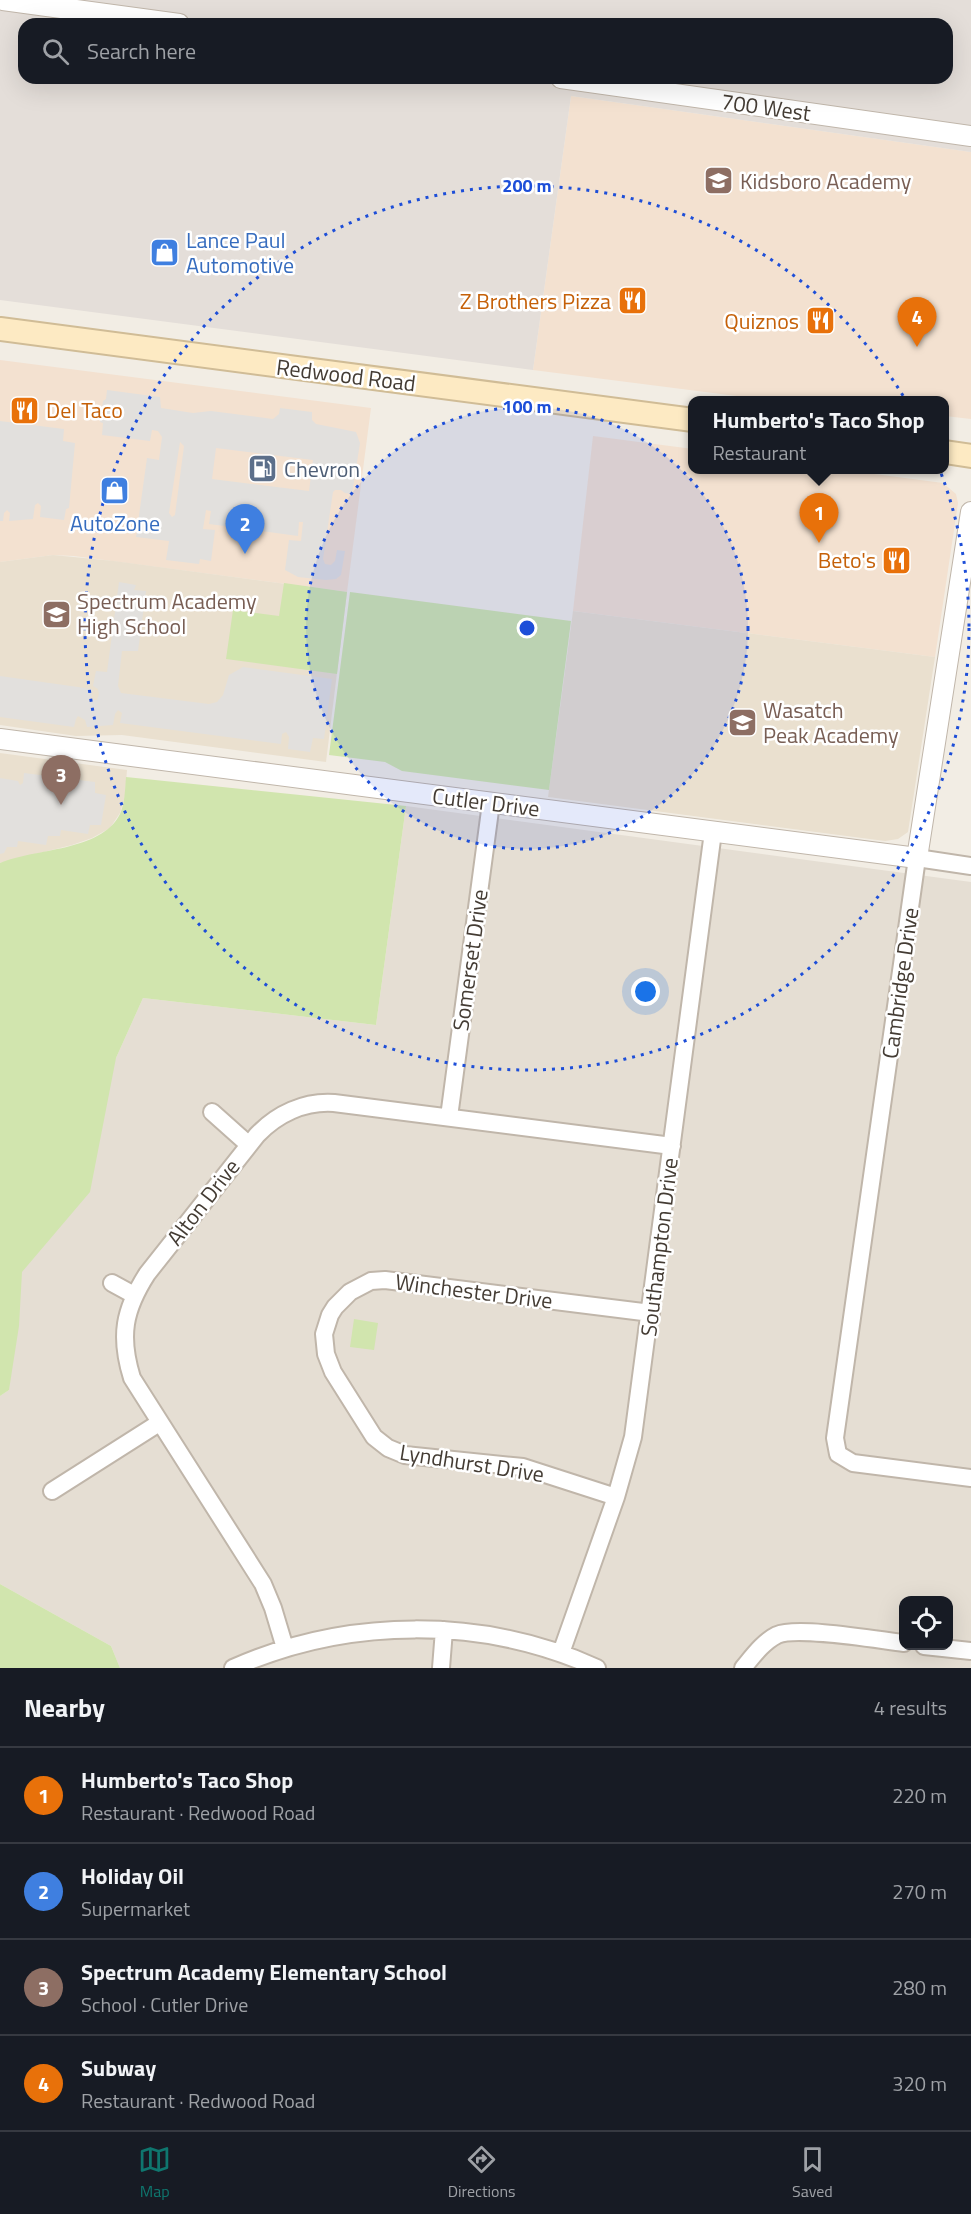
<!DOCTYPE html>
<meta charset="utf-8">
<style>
:root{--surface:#171b24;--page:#20242c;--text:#f1f3f6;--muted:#9ea1a6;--line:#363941;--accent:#0f766e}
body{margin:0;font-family:"Titillium Web",sans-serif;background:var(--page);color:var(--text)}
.controls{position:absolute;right:18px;bottom:18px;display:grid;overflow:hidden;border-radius:12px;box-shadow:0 6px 24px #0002}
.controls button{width:54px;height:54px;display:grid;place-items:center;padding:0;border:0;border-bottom:2px solid var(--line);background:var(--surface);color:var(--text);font:30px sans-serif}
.you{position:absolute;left:646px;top:992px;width:21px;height:21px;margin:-15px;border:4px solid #fff;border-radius:50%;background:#1a73e8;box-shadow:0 0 0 9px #1a73e833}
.badge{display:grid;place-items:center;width:39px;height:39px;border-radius:50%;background:var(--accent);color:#fff;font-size:20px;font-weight:700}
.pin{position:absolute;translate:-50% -50px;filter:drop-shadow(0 2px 3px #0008)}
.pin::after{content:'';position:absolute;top:32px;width:21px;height:18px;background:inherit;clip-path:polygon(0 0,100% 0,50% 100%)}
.popup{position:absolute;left:688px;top:396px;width:261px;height:78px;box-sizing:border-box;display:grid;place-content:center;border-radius:12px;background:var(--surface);filter:drop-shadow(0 2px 4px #0005);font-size:20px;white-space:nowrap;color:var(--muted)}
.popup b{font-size:22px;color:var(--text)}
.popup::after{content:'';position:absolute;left:50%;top:100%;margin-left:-12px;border:12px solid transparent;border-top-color:var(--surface)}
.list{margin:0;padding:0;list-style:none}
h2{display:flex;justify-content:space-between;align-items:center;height:78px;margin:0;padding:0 24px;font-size:26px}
h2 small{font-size:20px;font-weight:400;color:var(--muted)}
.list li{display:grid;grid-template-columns:39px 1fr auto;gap:18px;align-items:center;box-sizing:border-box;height:96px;padding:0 24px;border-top:2px solid var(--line)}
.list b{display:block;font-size:22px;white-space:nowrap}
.list p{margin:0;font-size:20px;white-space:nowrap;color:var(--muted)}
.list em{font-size:20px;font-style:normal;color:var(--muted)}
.icon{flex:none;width:33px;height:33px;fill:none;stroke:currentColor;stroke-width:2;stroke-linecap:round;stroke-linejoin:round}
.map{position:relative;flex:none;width:971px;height:1668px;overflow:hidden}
.search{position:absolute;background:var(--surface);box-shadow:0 6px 24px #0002;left:18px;right:18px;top:18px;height:66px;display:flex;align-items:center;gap:15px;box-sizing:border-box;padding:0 21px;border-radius:18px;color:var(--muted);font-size:22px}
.sheet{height:462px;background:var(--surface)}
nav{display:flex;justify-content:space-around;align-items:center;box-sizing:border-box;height:84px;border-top:2px solid var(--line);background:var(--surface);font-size:16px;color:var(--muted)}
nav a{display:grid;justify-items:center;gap:3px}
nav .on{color:var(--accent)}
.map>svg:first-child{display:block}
.residential{fill:#e5ded3;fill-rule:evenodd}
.commercial{fill:#f3e1d0}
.industrial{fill:#e4ded9;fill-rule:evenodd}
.education{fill:#eae0cf}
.green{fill:#d1e5ae}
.parking{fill:#e2e0dd;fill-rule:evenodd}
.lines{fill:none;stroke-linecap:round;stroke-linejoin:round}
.minor-casing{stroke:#c0b6aa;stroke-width:20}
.tertiary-casing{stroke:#c0b6aa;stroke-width:22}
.secondary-casing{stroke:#d0bc96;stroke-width:26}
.minor{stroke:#fff;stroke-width:16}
.tertiary{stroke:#fff;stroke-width:20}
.secondary{stroke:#fdeac3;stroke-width:22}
.ring{fill:none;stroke:#1d4ed8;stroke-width:3;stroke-dasharray:3 6}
.labels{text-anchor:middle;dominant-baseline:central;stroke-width:5;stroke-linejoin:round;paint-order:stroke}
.street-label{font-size:22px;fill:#443c34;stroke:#fff}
.education-label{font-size:22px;fill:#785e54;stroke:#fff;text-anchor:start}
.shop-label{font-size:22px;fill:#366cbe;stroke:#fff;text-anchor:start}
.food-label{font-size:22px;fill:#c56008;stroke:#fff;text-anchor:end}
.service-label{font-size:22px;fill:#4e5e75;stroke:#fff;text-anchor:start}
.centre{fill:#1d4ed8;stroke:#fff;stroke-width:3}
.ring-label{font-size:18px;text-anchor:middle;font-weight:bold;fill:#1d4ed8;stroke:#fff;stroke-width:5;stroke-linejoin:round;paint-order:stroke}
</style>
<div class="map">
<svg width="971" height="1668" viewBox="0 0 971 1668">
<rect width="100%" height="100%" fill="#f2ede4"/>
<!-- residential -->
<path class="residential" d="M406 806 971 882V1668H120L111 1646 0 1584V1396L9 1390 13 1265 116 1058 143 998 376 1025ZM904 1600H948V1646H904Z"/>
<!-- commercial -->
<path class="commercial" d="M571 96 971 152V419L945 416V400H768L533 370Z
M0 360 371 408 347 592 74 556 53 555 0 562Z
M593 436 693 449V470H844L943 483 956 494 958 503 935 657 573 611Z"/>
<!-- industrial -->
<path class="industrial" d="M0 0H971V152L571 96 533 370 0 300ZM24 24H947V78H24Z"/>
<!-- education -->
<path class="education" d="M53 555 114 561 347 592 326 762 122 735 76 736 0 725V562Z
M573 611 935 657 908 832 898 839 885 841 548 797Z
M0 753 127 770 125 796 120 813 110 828 92 838 72 845 0 863Z"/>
<!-- green -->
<path class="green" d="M284 583 347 592 337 674 226 659 233 610 279 616Z
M350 592 571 621 549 790 402 771 385 762 329 755Z
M126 777 406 806 376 1025 143 998 116 1058 90 1192 22 1272 19 1326 9 1390 0 1396V863C35 848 101 852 120 814 125 803 125 789 126 777Z
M354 1319 378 1323 374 1350 350 1347Z
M0 1584 111 1646 120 1668H0Z"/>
<!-- parking -->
<path class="parking" d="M107 390 160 397 161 408 193 413 211 411 273 419 279 414 280 408 312 412V420L316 424 356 432 360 443 352 494 345 493 341 490H335L333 492 323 559 325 564 331 565 335 561 337 550 345 551 341 575 336 579 326 580 298 577 285 570 289 540 301 541 303 522H299L298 536 209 524 211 511 206 510 203 529 215 530 211 561 200 559 199 564 166 560 169 541 136 537 147 458 159 460 162 437 158 431 152 430 150 441 102 435 103 423 100 422 103 401 106 399ZM180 442 184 446 175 515 172 517 169 513ZM216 448 313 460 309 491 212 479Z
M0 421 64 429 63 441 75 443 69 508 66 509 64 520 40 517 41 506 38 503 35 505 33 519 9 521 10 513 7 510 4 513 3 521H0Z
M119 582 136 585 134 590 146 591 138 651H122L118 686 121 693 209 704 217 702 223 695 229 675 243 667 332 679 324 739 313 738 310 752 288 749 289 737 286 732 282 734 281 744 120 723 122 713 118 710 115 714 113 725 87 727 85 720 78 716 76 719 74 727 0 717V676L92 689 91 700H97L99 694 98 689 93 686 96 671 107 672Z
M24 773 95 782V793L106 795 101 825H90L88 834 61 830 60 836H48L46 845 18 841 17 847H7L4 853 0 854V778L18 781 20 785 23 783Z"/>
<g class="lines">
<defs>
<path id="minor" d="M971 866 917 858 835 1438 838 1454 853 1463 971 1478
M212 1112 249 1145
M449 1117 491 803
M112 1283 134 1295
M52 1491 159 1423
M616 1497 523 1467 405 1455 388 1448 374 1437 333 1372 326 1354 324 1334 330 1315 335 1307 350 1292 371 1281 385 1280 651 1313
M924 1646 971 1651
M285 1648 273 1608 263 1584 132 1378C119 1336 124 1310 147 1274L257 1135C277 1114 304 1101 334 1103L672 1146
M561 1653 616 1497 633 1437 713 832
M233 1668C347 1617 483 1616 597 1668
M441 1668 444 1630
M743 1668C753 1656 763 1642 777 1635 797 1626 878 1640 904 1643"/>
<path id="tertiary" d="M3 0 179 24
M561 78 971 136
M0 739 917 858 971 512"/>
<path id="secondary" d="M0 329 693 420
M945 452 971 456"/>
</defs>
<!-- minor casing -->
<use href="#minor" class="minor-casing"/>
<!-- tertiary casing -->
<use href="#tertiary" class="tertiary-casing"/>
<!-- secondary casing -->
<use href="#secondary" class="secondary-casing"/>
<!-- minor -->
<use href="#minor" class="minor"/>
<!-- tertiary -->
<use href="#tertiary" class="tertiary"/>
<!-- secondary -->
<use href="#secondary" class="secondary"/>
</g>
<!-- distance rings -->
<circle cx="527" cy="628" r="221" fill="#1d4ed8" fill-opacity=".12"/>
<g class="ring">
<circle cx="527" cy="628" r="221"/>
<circle cx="527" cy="628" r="442"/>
</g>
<!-- icons -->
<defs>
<symbol id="school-square" viewBox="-11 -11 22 22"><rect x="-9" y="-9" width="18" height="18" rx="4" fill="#8d6e63" stroke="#fff"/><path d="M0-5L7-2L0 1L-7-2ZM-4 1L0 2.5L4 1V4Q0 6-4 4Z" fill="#fff"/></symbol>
<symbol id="shop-square" viewBox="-11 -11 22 22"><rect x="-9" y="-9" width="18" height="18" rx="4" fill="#3f7fe0" stroke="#fff"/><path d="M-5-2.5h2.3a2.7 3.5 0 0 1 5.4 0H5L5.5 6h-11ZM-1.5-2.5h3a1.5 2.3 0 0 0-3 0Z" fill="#fff"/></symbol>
<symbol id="restaurant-square" viewBox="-11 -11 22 22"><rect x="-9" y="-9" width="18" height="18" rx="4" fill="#e8710a" stroke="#fff"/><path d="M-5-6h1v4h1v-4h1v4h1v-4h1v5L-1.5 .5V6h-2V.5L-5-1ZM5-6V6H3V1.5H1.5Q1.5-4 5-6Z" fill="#fff"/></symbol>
<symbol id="fuel-square" viewBox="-11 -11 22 22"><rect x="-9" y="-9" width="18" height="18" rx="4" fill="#5c6f8a" stroke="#fff"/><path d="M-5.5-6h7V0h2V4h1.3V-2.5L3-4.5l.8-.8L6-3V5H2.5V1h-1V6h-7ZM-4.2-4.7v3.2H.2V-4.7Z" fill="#fff"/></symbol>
</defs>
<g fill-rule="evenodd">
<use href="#school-square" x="702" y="164" width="33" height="33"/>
<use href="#shop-square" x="148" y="236" width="33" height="33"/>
<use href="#restaurant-square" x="616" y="284" width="33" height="33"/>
<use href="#restaurant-square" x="804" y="304" width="33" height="33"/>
<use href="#restaurant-square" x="8" y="394" width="33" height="33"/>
<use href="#fuel-square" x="246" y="452" width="33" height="33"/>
<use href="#shop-square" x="98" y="474" width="33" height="33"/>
<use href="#restaurant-square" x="880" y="544" width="33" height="33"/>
<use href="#school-square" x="40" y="598" width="33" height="33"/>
<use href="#school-square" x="726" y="706" width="33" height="33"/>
</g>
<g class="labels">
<!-- street labels -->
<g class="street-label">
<text transform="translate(766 107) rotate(8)">700 West</text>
<text transform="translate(346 375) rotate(7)">Redwood Road</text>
<text transform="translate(486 802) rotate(7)">Cutler Drive</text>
<text transform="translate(470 960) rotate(-82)">Somerset Drive</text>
<text transform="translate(900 983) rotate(-82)">Cambridge Drive</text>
<text transform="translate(203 1202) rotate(-52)">Alton Drive</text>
<text transform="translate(659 1247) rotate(-83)">Southampton Drive</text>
<text transform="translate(474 1291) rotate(7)">Winchester Drive</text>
<text transform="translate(472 1463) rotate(9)">Lyndhurst Drive</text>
</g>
<!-- education labels -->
<g class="education-label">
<text x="740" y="181">Kidsboro Academy</text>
<text x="77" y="601">Spectrum Academy<tspan x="77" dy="25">High School</tspan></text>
<text x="763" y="710">Wasatch<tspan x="763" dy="25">Peak Academy</tspan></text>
</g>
<!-- shop labels -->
<g class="shop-label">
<text x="186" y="240">Lance Paul<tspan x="186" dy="25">Automotive</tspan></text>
<text x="115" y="523" text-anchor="middle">AutoZone</text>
</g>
<!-- food labels -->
<g class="food-label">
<text x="611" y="301">Z Brothers Pizza</text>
<text x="799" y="321">Quiznos</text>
<text x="46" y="410" text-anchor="start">Del Taco</text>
<text x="876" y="560">Beto's</text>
</g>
<!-- service labels -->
<g class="service-label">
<text x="284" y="469">Chevron</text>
</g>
</g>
<circle cx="527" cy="628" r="9" class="centre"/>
<g class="ring-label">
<text x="527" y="192">200 m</text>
<text x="527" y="413">100 m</text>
</g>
</svg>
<div class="controls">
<button><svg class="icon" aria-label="locate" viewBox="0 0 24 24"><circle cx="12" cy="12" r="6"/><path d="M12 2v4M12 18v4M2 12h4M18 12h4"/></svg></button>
</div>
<div class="you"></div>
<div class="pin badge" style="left:819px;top:543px;background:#e8710a">1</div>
<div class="popup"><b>Humberto's Taco Shop</b>Restaurant</div>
<div class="pin badge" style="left:245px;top:554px;background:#3f7fe0">2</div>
<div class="pin badge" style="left:61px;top:805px;background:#8d6e63">3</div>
<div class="pin badge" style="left:917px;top:347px;background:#e8710a">4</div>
<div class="search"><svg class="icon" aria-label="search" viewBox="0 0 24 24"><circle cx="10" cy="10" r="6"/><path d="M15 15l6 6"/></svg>Search here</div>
</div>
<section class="sheet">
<h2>Nearby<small>4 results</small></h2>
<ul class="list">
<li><span class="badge" style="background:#e8710a">1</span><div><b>Humberto's Taco Shop</b><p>Restaurant · Redwood Road</p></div><em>220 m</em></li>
<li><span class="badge" style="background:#3f7fe0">2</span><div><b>Holiday Oil</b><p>Supermarket</p></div><em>270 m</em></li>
<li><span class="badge" style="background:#8d6e63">3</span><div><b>Spectrum Academy Elementary School</b><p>School · Cutler Drive</p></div><em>280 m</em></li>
<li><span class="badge" style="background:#e8710a">4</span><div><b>Subway</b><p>Restaurant · Redwood Road</p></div><em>320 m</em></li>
</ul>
</section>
<nav>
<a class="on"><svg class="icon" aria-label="map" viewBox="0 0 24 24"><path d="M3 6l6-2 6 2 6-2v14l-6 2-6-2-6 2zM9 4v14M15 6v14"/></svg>Map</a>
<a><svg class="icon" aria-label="directions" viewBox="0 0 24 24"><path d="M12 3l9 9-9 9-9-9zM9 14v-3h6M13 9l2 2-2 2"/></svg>Directions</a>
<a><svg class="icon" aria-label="saved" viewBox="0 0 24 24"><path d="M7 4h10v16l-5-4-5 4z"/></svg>Saved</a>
</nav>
